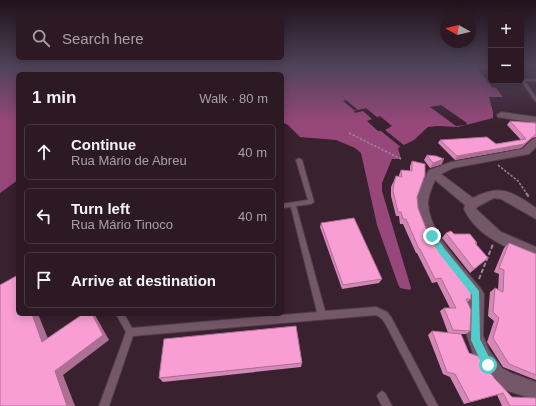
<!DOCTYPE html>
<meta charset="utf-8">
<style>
:root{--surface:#2c1924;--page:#34222c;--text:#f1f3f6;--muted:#a6a0a6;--line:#483841}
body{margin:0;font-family:Helvetica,sans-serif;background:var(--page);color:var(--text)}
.controls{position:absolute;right:12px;top:12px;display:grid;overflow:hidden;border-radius:6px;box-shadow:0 2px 10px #0003}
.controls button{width:36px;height:36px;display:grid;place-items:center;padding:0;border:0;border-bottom:1px solid var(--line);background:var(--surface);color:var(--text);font:20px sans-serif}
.compass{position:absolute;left:440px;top:12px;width:36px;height:36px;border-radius:50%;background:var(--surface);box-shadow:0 2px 10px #0003;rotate:278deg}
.stop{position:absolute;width:12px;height:12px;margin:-9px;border:3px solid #53cdcb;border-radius:50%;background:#fff}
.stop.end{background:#53cdcb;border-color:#fff;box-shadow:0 1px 4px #0008}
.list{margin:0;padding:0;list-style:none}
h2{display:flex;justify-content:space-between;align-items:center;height:52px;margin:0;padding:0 16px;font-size:17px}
h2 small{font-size:13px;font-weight:400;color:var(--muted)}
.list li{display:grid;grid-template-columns:26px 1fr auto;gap:12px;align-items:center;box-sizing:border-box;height:56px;margin:0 8px 8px;padding:0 8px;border:1px solid var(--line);border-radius:6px}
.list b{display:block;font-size:15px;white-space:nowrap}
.list p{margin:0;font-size:13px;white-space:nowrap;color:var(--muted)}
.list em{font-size:13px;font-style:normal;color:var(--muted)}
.icon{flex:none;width:22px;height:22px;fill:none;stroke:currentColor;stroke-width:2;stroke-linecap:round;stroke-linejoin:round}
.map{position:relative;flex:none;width:536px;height:406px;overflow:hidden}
.search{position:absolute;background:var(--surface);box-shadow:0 2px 10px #0003;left:16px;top:16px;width:268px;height:44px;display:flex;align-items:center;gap:10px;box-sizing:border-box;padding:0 14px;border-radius:6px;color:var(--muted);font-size:15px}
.panel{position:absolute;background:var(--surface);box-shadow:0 2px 10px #0003;left:16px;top:72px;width:268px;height:244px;border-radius:6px}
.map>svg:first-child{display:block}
.water{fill:#98477b}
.pier{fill:#3a2130}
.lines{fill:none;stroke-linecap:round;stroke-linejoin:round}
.lane-casing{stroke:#523d4a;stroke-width:2}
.street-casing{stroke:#523d4a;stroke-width:2}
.path-far1{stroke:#9a8592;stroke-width:1.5;stroke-dasharray:2.5 1.5;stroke-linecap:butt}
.path{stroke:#9a8592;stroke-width:2;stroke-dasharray:4.5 2;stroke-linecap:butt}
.lane{fill:#745768;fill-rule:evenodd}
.street{fill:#745768;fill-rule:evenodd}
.wall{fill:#d588b6}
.shaded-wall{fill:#ae6f94}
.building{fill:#f89ed4;stroke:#ae6f94}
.route{fill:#53cdcb}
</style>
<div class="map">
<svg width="536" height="406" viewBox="0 0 536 406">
<rect width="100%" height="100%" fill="#3a2130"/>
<!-- water -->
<path class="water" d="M0 67H491V68L478 69 492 87 496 88 503 97H489L493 112V118L458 127 437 126 428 127 414 140 398 148 401 159H392L382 183V191L411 288 410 290 400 288 398 284 377 225 361 153 355 148 336 140 300 137 288 125 282 122V74H18V180L0 193Z"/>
<!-- pier -->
<path class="pier" d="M346 100 358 110 366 108 377 117 380 116 392 126 385 130 405 146 402 148 381 131H378L367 121 372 119 363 111 355 113 354 111 357 110H354L343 101Z
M441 105 467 123 466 124 467 125 456 126 430 107Z"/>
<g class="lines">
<defs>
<path id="lane" d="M526 79H536V81H525L536 97V101H535L521 81Z
M299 158 302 160 314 202 311 204 296 206 325 311 376 307 387 312 391 317 438 406H428L385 323 381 318 376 315 133 336 109 406H99L126 332 116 314H124L132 328 317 312 291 207 282 208V204L308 200 296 160Z
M382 391 385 393 392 406H382L377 396 379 393Z"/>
<path id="street" d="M501 112 536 117V123L498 117 497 115Z
M536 138V147L529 154 453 168 441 174 473 198C500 184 512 191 536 208V219L501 199 494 198 477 207 476 209 501 232 536 247V259C509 249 477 237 464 209L465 205 435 180C432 187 428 196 428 204 430 235 463 266 481 289L484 294 483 336 489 350 502 368 511 373 536 382V400L499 388 490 380 476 362 467 336 468 296 427 240 417 212 416 202 420 187 429 170 451 162 522 149 533 139Z"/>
</defs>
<!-- lane casing -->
<use href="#lane" class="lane-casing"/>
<!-- street casing -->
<use href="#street" class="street-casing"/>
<!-- path-far1 -->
<path class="path-far1" d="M349 133 401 159
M498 165 518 181 527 194"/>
<!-- path -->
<path class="path" d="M526 193 529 197
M479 279 493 244"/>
<!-- lane -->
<use href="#lane" class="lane"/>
<!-- street -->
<use href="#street" class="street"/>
</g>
<!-- wall -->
<path class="wall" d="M510 121 536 123V137L532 138 521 148 455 160 438 143 440 140 496 144 521 140 507 125Z
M427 155 442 164 430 168 424 160Z
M412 161 418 208 429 236 471 299 467 302 470 331 466 334H458L469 353 495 379 512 397 536 406H502L497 395 464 404 450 377 443 374 428 335 432 331 448 333 440 311 444 308H450L437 282 432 283 417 253H416L403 224H400L399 216H396L391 196V187L396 176 399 177V175L401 170 410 171V166Z
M321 223 382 279 379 283 342 289 320 227Z
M446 233 454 234 477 243 476 245 488 258 470 273 442 238Z
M509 243 536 254V380L503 367 487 342 494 321 488 316 490 292 495 288 498 290 499 274 494 272 504 248Z
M302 363 301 367 163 382 159 378Z"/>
<!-- shaded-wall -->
<path class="shaded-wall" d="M535 135 532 138 521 148 455 160 457 156 524 144Z
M444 159 442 164 430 168 433 163Z
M32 314H38L51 346 42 342Z
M92 314H94L95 315 109 340 63 375 75 406H67L55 371Z"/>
<!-- building -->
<path class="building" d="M510 121 536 123V134L535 135 524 144 457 156 440 140 487 137 496 144 526 139Z
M427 155 436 156 444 159 433 163Z
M412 161 425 164V175L417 197 418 208 429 236 471 293V299H466L471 310 470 331 453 330 444 308H456L441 278 435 279 420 249H419L406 219H403L401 212H398L393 191 394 183 396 176 402 177 401 170 412 171Z
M354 218 382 279 343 285 321 223Z
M451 231 454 234H470L477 243H475L488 258 474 269 446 233Z
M509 243 536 254V375L509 364 493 338 499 318 493 312 495 288 503 292 504 270 499 268Z
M18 275V314H32L42 342 83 314H92L103 335 55 371 67 406H0V285Z
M296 326 302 363 159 378 164 339Z
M432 331 461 334 469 353 478 356 495 379 512 397 536 398V406H510L503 393 470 402 455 374 447 372Z"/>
<!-- sky -->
<linearGradient id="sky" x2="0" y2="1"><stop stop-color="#20121a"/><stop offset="0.54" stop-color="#4f4359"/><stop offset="1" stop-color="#4f4359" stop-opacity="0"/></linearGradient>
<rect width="536" height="123" fill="url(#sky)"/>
<!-- route -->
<path class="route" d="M432 233 435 234 444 248 479 291 480 339 493 365 491 369 488 370 484 369 471 340 472 295 439 253 429 236Z"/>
</svg>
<div class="controls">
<button>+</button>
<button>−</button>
</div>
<svg class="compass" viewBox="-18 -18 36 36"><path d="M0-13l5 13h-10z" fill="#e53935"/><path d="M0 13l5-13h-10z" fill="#a6a0a6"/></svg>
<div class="stop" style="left:488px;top:365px"></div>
<div class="stop end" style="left:432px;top:236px"></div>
<div class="search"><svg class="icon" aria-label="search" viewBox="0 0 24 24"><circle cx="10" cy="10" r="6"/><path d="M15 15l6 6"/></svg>Search here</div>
<section class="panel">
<h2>1 min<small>Walk · 80 m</small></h2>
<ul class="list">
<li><svg class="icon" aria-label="ahead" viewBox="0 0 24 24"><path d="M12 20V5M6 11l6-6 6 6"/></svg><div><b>Continue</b><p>Rua Mário de Abreu</p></div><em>40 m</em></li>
<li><svg class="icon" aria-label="left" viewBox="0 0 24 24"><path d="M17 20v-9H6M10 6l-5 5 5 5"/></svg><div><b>Turn left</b><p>Rua Mário Tinoco</p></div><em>40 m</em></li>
<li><svg class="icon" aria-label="arrive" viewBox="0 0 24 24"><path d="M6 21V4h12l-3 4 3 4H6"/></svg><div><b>Arrive at destination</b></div></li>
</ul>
</section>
</div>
